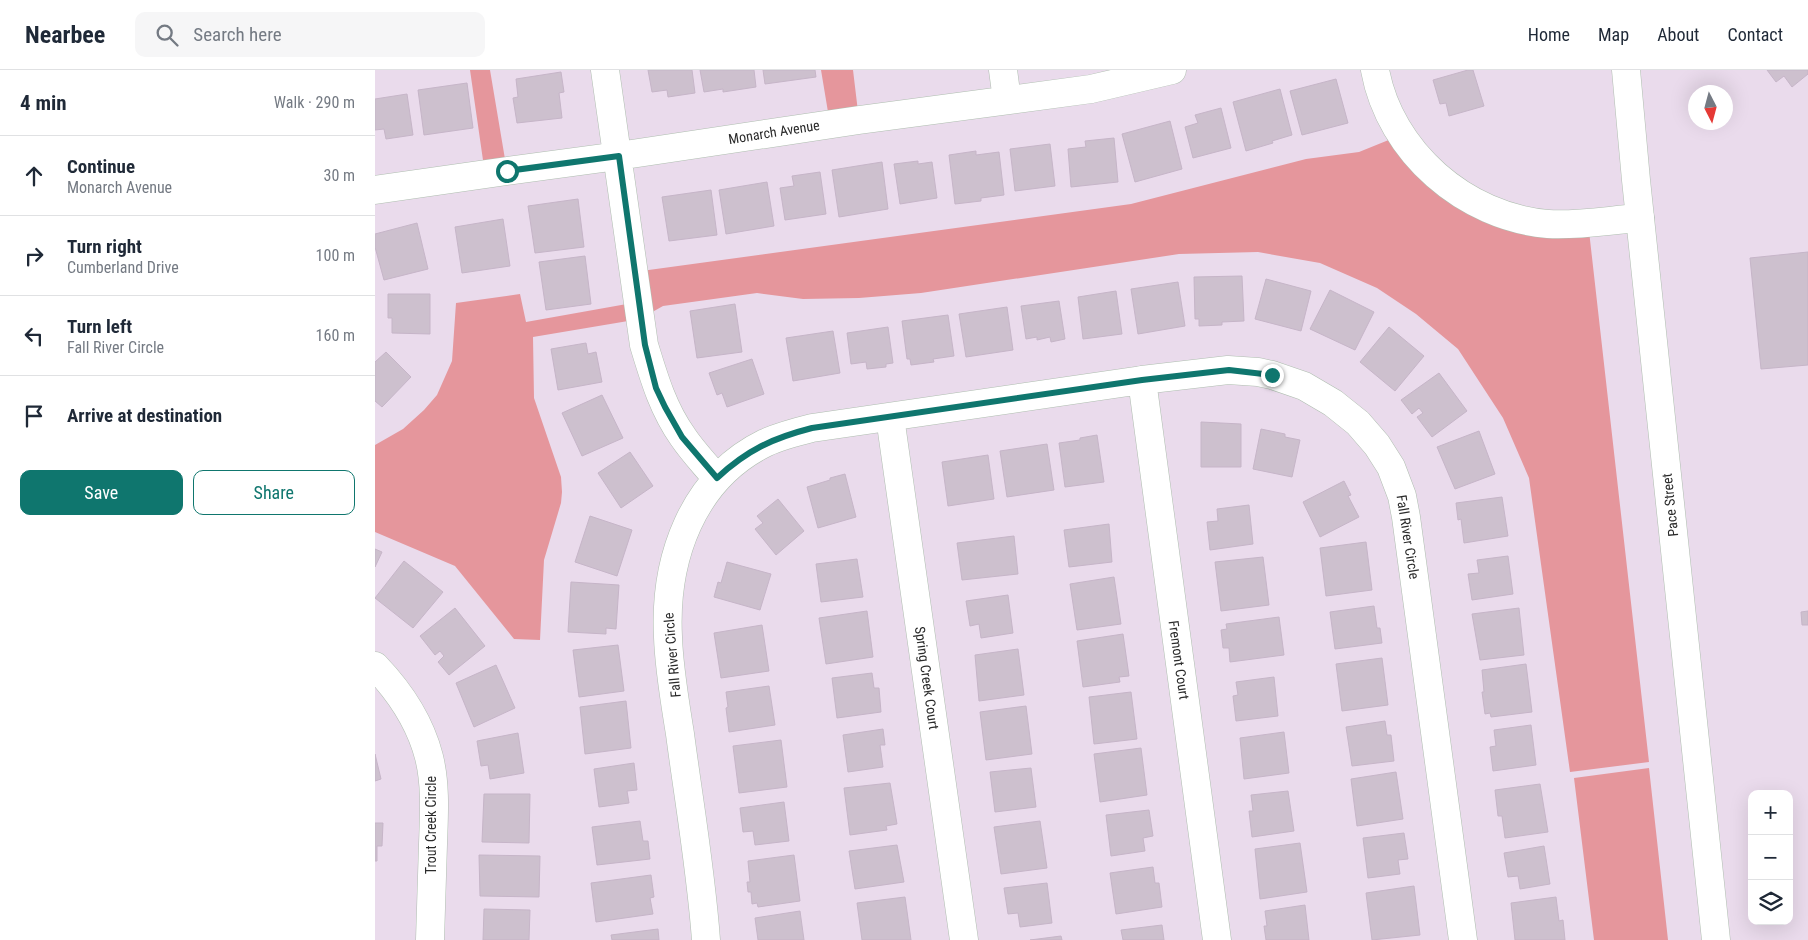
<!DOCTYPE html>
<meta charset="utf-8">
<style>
:root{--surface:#fff;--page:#f6f6f7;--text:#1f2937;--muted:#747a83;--line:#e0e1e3;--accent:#0f766e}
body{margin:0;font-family:"Roboto Condensed",sans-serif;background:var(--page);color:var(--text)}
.controls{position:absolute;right:15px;bottom:15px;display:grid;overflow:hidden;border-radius:10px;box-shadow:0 5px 20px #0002}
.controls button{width:45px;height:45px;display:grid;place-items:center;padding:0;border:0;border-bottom:1px solid var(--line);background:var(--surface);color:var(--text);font:25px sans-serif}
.compass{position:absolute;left:1313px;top:15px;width:45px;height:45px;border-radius:50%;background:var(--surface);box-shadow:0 5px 20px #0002;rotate:174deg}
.stop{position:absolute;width:15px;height:15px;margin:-11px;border:4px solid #0f766e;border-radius:50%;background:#fff}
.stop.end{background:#0f766e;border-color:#fff;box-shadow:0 1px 5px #0008}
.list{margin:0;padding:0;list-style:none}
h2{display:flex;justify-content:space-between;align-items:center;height:65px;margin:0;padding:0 20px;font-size:21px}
h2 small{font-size:16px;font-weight:400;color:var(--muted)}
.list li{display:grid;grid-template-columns:32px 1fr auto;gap:15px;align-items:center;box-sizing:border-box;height:80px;padding:0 20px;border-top:1px solid var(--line)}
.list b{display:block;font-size:19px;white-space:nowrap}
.list p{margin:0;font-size:16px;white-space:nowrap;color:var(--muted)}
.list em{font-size:16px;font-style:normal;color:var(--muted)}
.actions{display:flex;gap:10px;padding:15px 20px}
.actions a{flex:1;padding:11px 0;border:1px solid var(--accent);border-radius:10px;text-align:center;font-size:18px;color:var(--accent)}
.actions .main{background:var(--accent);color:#fff}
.icon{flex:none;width:28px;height:28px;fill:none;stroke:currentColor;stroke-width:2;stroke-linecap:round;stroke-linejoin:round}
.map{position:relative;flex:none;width:1433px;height:870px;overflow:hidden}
header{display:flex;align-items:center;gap:30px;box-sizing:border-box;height:70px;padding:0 25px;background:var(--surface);border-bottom:1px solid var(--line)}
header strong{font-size:24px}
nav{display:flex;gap:28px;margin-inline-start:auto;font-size:18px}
.search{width:350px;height:45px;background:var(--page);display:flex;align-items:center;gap:12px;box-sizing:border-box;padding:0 18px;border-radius:10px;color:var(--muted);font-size:19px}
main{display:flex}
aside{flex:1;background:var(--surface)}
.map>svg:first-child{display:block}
.green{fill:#e5969c}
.building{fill:#cdc0ce;stroke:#c6b5c8}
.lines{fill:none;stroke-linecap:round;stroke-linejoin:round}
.minor-casing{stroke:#afbeb0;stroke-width:29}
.secondary-casing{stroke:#afbeb0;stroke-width:29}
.minor{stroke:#fff;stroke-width:28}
.secondary{stroke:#fff;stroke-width:28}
.route{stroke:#0f766e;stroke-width:6}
.labels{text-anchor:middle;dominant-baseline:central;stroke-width:4;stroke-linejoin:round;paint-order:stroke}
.street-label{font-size:14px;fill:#2a2a2a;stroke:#fff}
</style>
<header>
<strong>Nearbee</strong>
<div class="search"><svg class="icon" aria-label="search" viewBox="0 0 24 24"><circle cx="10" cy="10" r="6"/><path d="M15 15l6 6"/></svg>Search here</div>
<nav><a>Home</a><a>Map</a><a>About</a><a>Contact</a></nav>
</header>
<main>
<aside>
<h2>4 min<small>Walk · 290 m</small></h2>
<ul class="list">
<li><svg class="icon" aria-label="ahead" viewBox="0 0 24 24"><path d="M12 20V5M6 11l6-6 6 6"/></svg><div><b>Continue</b><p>Monarch Avenue</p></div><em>30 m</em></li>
<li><svg class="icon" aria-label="right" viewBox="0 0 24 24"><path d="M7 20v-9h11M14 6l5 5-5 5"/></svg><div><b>Turn right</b><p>Cumberland Drive</p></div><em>100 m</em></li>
<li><svg class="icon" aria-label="left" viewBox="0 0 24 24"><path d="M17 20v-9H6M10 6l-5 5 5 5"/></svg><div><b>Turn left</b><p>Fall River Circle</p></div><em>160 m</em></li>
<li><svg class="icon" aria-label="arrive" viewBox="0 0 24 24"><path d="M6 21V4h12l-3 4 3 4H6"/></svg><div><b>Arrive at destination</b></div></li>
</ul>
<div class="actions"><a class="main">Save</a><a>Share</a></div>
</aside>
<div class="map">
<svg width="1433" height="870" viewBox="0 0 1433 870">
<rect width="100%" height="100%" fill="#eadbec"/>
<!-- green -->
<path class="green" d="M95 0H115L132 101 110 104Z
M446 0H478L484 50 455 54Z
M1026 65 1089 127 1213 152 1274 692 1195 702 1154 408 1128 348 1083 279 1041 244 1002 218 945 193 883 182 804 184 546 223 484 228 428 229 382 223 288 236 265 249 158 267 159 328 186 407 187 422 186 433 169 490 165 570 139 569 80 496 0 462V375L28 359 49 340 62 325 77 291 81 233 145 224 151 252 263 232 259 202 756 134 931 89 984 82Z
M1274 698 1293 870H1219L1199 708Z"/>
<!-- building -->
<path class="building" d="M273 0H317L320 23 293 27 292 20 277 22Z
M325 0H379L381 17 348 22V19L329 22Z
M388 0H440L441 7 390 14Z
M1093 0H1098L1109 36 1074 46 1071 33 1065 34 1058 10Z
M1392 0H1433V4L1417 17 1409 6 1401 12Z
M186 2 189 22 184 23 187 48 142 53 138 28 143 27 141 9Z
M961 9 973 53 927 65 915 21Z
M92 13 98 58 49 65 43 20Z
M905 19 917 65 897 71 898 73 871 81 858 32Z
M32 24 38 65 11 69 9 59 0 60V29Z
M846 38 856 78 818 88 810 57 823 53 820 45Z
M795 51 807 99 760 112 747 64Z
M739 68 743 112 696 117 693 79 711 77 710 71Z
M675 74 680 116 640 121 635 79Z
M601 81V85L624 82 629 125 606 128V131L580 134 574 85Z
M543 91V94L557 92 562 128 525 134 519 94Z
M507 92 513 139 464 147 457 100Z
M445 102 451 144 410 150 405 118 419 116 417 106Z
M392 112 399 156 351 164 344 120Z
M336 120 342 165 294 171 287 127Z
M203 129 209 177 160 183 153 136Z
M128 149 135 196 87 203 80 157Z
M42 153 53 199 9 210 0 177V164Z
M1433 182V295L1386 299 1375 188Z
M210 186 216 234 171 240 164 192Z
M867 206 869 251 847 252V255L824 256V249H820L819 207Z
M891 209 936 221 926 261 880 249Z
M803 212 810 256 763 264 756 219Z
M955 220 999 242 980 280 935 259Z
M741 221 747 264 708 269 703 227Z
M13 224H55V264L17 263V248H13Z
M684 231 690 269 676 272 675 267 662 270V267L651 269 646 236Z
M360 234 367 282 322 288 315 241Z
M632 237 638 280 591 287 584 244Z
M573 245 579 286 558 289 559 292 536 295 535 289H532L527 251Z
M513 257 518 293 511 294V297L492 299 491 292 476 294 472 263Z
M1014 257 1049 286 1020 321 985 292Z
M458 261 465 303 418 311 411 268Z
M211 273 213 284 221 282 227 312 183 320 176 279Z
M11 282 36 307 7 337 0 331V292Z
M377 289 389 324 352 337 347 323 342 325 334 303Z
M1064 303 1092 341 1057 367 1042 347 1048 343 1044 338 1037 344 1026 330Z
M227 325 248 368 207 386 187 343Z
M826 352 866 354V397H826Z
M886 359 910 364V367L925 370 917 407 878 399Z
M1104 361 1120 404 1080 419 1062 377Z
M722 365 729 412 690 417 684 373 705 370V368Z
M672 374 679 420 632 427 625 381Z
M255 382 278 416 246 438 223 403Z
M613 385 619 429 573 436 567 392Z
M470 404 481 447 443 458 432 417 455 410V408Z
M969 411 976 425 973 426 984 447 945 467 928 432Z
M1127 427 1133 466 1089 473 1086 449 1083 450 1081 433Z
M403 429 429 461 401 485 380 459 388 453 382 446Z
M874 435 878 474 835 480 832 452 843 451 842 439Z
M215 446 257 460 242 506 200 492Z
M734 454 737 492 694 497 689 460Z
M639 466 643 504 587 510 582 473Z
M991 472 997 520 951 526 945 478Z
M0 479 7 482 0 497Z
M1133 486 1138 524 1097 530 1093 504 1104 503 1102 490Z
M888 487 894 535 846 541 840 492Z
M482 489 488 527 446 532 441 494Z
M29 491 68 522 38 558 0 528Z
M352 492 396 504 385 540 339 527 343 512 346 513Z
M739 507 746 554 702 560 695 514Z
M196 512 244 515 241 559 231 558V564L193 562Z
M633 525 638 563 606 568 604 554 595 556 591 531Z
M999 536 1002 558H1005L1007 573 960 579 955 542Z
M80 538 110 576 74 605 63 592 69 586 65 581 60 585 45 566Z
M1144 538 1149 585 1105 590 1097 544Z
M492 541 498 587 451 594 444 548Z
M1433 541V555H1427L1426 542Z
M904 547 909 585 855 592 854 578H848L846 560 852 559 851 554Z
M387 555 394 601 346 608 339 563Z
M748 564 754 606 744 607 745 612 708 617 702 571Z
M243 575 249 621 204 627 198 580Z
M643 579 649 625 604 631 600 585Z
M1007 588 1013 635 967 641 961 594Z
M1151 594 1157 642 1116 647 1115 643 1110 644 1107 622H1109L1107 600Z
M121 595 140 638 99 657 81 613Z
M497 603 499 618H504L506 642 462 648 457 608Z
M899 607 903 646 861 651 858 626 863 625 861 612Z
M394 616 400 655 354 662 351 638 353 637 351 622Z
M756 622 762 669 719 674 714 627Z
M251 631 256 678 210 684 205 637Z
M651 636 657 684 611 690 605 642Z
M1010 651 1012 665H1016L1019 691 977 696 971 657Z
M1156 655 1161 695 1118 701 1115 677 1121 676 1119 660Z
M508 659 510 675H505L508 697 473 702 468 665Z
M909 662 914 703 869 709 865 668Z
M143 663 149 703 115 709 113 695 106 696 102 671Z
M406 670 412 717 364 723 358 676Z
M766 678 772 725 725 732 719 684Z
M0 684 6 709 0 711Z
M259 693 262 720 252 721 254 733 224 737 219 699Z
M656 698 661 737 620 742 615 702Z
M1021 702 1028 749 982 756 976 709Z
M515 713 522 754 511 756 512 760 475 765 469 718Z
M1165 714 1173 762 1130 768 1127 746H1123L1120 720Z
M913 721 919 761 877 767 874 741H878L876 725Z
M109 724H155L154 773 107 772Z
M409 732 414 771 380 775 378 761 368 762 365 738Z
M774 740 778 766 768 768 770 781 736 786 731 745Z
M265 751 268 771H273L275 789 222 795 217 757Z
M665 751 672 798 626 804 619 757Z
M0 753H8L7 776H2V791H0Z
M1029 763 1033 789 1023 790 1025 804 993 808 988 768Z
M925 773 932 822 885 829 880 779Z
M522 775 529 812 480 819 474 781Z
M1169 776 1175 814 1145 819 1143 806 1133 807 1129 783Z
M104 785 165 786 164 827 105 826Z
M419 785 425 831 383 837 382 833 377 834 376 822H373L372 812H375L373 791Z
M778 797 780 813H784L787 837 741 844 735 803Z
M276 805 279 827 275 828 278 844 221 852 216 813Z
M672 813 677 853 645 857 643 843 633 844 629 818Z
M1039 816 1045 865 997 870 991 823Z
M530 827 536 870H487L482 833Z
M1181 827 1184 851 1188 850 1190 870H1140L1136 833Z
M930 835 934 870H891L889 856H892L890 841Z
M109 839 155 840 154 870H108Z
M425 841 429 870H383L380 848Z
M787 855 789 870H748L746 860Z
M283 859 284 870H237L236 865Z
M686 866 687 870H655Z"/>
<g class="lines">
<defs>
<path id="minor" d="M230 0 269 275C279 308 288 339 308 367 318 382 331 395 342 409
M628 0 632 30
M1000 0C1015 82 1090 147 1173 154 1203 156 1235 150 1265 148
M0 120 132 101 243 86 484 50 716 19 797 0
M767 310 842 870
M515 347 589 870
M0 596C24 621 45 652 54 687 61 715 59 745 58 774 57 806 56 838 55 870
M331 870C326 801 314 732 305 664 300 632 294 599 293 567 289 489 317 409 390 373 405 366 421 362 437 358L767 310 853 300 883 302 897 305 929 316 958 333 983 353 1002 375 1016 397 1027 426 1031 447 1088 870"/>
<path id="secondary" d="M1251 0 1261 110 1341 870"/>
</defs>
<!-- minor casing -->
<use href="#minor" class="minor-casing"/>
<!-- secondary casing -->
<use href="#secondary" class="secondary-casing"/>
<!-- minor -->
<use href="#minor" class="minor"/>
<!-- secondary -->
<use href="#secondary" class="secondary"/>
</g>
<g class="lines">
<!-- route -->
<path class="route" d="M132 101 244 86 270 275 281 318 290 337 307 367 342 408C372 380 398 368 437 358L767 310 854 300 897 305"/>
</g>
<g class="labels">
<!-- street labels -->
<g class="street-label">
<text transform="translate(399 62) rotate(-9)">Monarch Avenue</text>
<text transform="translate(1295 435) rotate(-96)">Pace Street</text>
<text transform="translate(1033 467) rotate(81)">Fall River Circle</text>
<text transform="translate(297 585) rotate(-95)">Fall River Circle</text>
<text transform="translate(804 590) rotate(82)">Fremont Court</text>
<text transform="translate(552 608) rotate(82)">Spring Creek Court</text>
<text transform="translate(56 755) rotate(-90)">Trout Creek Circle</text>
</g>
</g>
</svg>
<div class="controls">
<button>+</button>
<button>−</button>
<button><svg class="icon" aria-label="layers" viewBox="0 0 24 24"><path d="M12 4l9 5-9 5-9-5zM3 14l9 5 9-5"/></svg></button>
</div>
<svg class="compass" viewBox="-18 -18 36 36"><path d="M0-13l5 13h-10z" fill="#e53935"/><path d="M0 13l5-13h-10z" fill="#747a83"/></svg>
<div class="stop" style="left:132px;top:101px"></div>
<div class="stop end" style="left:897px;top:305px"></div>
</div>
</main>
